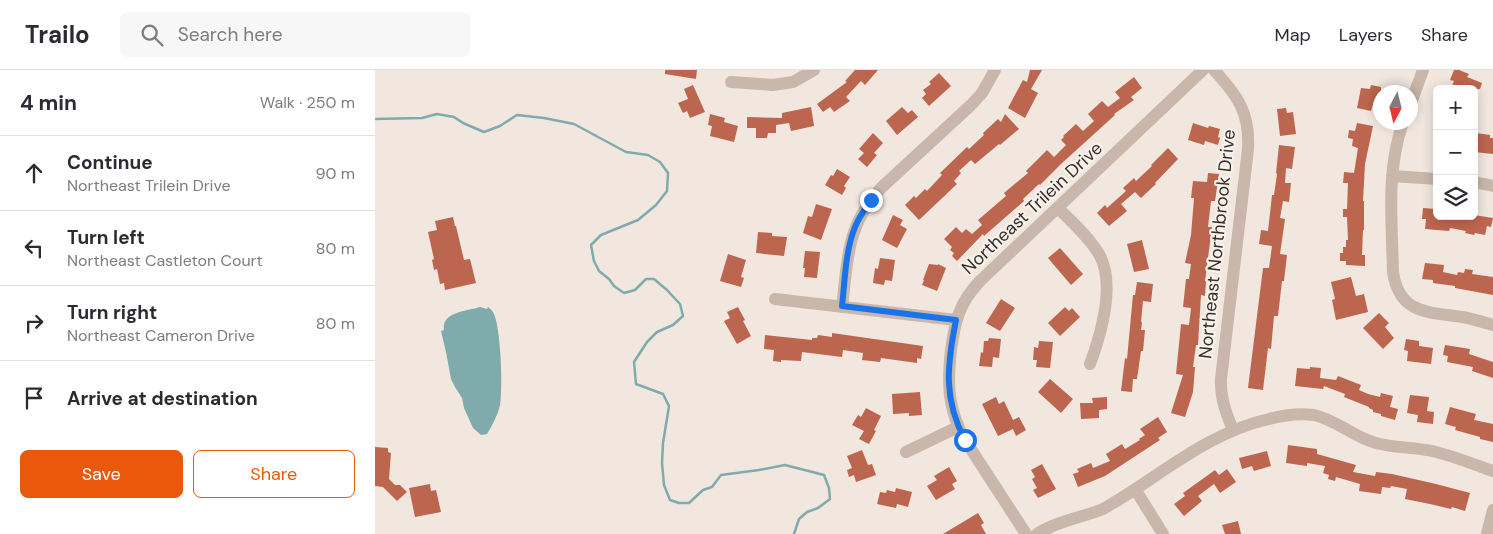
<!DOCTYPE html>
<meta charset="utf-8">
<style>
:root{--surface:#fff;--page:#f7f7f7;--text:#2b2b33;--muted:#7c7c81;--line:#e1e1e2;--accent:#ea580c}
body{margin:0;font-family:"DM Sans",sans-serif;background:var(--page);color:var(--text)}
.controls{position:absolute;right:15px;top:15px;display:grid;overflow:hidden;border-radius:8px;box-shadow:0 2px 12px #0003}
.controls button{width:45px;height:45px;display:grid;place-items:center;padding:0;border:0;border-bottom:1px solid var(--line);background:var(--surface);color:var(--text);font:25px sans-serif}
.compass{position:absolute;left:998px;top:15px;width:45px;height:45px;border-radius:50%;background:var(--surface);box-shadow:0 2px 12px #0003;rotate:187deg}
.stop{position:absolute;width:15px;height:15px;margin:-11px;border:4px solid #1a73e8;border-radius:50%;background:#fff}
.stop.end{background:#1a73e8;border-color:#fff;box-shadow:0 1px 5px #0008}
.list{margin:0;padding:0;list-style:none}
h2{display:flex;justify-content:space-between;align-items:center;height:65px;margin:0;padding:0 20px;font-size:21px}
h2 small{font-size:16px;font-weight:400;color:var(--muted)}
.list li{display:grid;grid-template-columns:32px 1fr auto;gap:15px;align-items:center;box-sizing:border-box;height:75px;padding:0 20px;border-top:1px solid var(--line)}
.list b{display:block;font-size:19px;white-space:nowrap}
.list p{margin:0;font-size:16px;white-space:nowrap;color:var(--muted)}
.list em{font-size:16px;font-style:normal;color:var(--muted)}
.actions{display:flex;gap:10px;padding:15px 20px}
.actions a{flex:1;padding:11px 0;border:1px solid var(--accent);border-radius:8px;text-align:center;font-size:18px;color:var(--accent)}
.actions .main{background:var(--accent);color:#fff}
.icon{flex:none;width:28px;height:28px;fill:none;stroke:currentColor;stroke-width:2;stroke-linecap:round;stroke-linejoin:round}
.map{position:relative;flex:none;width:1118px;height:464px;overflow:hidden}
header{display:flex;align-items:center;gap:30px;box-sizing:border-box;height:70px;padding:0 25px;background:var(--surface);border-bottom:1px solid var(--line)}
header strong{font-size:24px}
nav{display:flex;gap:28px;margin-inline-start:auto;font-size:18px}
.search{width:350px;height:45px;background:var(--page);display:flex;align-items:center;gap:12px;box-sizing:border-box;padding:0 18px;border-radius:8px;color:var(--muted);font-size:19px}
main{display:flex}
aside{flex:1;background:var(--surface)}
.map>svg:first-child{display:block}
.water{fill:#7fabac}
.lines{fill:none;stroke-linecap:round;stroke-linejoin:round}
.stream{stroke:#7fabac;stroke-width:2.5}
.building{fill:#bd664f}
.minor{stroke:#c8b7aa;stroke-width:12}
.route{stroke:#1a73e8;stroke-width:6}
.labels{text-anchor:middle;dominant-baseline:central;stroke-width:4.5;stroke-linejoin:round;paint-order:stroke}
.street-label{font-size:18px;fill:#362d29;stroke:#f8f1ea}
</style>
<header>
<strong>Trailo</strong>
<div class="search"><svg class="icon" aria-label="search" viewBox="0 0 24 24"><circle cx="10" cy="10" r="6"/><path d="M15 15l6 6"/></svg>Search here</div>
<nav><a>Map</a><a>Layers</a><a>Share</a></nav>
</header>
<main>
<aside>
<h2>4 min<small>Walk · 250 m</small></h2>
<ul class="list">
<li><svg class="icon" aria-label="ahead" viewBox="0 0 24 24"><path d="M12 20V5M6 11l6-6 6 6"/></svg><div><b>Continue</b><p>Northeast Trilein Drive</p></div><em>90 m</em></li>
<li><svg class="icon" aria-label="left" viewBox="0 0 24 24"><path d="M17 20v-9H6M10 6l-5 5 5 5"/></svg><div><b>Turn left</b><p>Northeast Castleton Court</p></div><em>80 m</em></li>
<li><svg class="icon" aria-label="right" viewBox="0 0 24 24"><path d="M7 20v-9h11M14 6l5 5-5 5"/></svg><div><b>Turn right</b><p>Northeast Cameron Drive</p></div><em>80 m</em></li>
<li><svg class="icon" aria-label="arrive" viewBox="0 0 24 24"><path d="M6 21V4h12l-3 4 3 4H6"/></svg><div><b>Arrive at destination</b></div></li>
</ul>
<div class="actions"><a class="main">Save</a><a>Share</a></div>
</aside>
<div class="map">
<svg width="1118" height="464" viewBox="0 0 1118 464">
<rect width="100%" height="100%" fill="#f1e7de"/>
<!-- water -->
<path class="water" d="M105 237 112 239 113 237C115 239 117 240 118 242 126 255 128 320 125 335 124 342 116 358 112 364L106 365 98 358 89 338 87 328 80 317 76 309 71 282 66 261 69 260C66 242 92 241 105 237Z"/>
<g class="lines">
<!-- stream -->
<path class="stream" d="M0 49 47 48 62 44 79 47 88 53 109 62 125 56 142 45 169 48 199 54 251 82 273 85 285 92 293 103 292 121 281 135 263 150 226 165 216 175 219 191 224 201 234 209 239 216 249 223 260 220 271 209H279L292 220 305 234 308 246 298 255 282 262 272 272 259 292 261 314 288 324 294 336 288 373 287 393 289 415 295 430 304 433H314L328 420 337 417 346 405 384 400 410 395 449 405 454 418 455 429 443 438 432 442 424 449 419 464"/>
</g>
<!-- building -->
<path class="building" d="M290 0H322L321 9 290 4Z
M480 0H503L490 15 486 11 471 27 475 31 459 42 455 37 448 42 442 34 472 12 470 11Z
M655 0H667L656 19 663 23 650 48 633 38 648 10 652 12Z
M1079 0H1084L1094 4 1092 7 1107 13 1105 19H1076L1079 11 1075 10Z
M564 3 576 16 554 36 547 28 551 24 548 20 556 14 554 12Z
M759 7 767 18 756 27 759 30 739 44 740 45 686 94 665 115 664 114 648 129 649 131 609 166 608 164 582 191 577 186 579 183 575 180 577 177 569 169 581 157 587 163 591 159 597 164 607 155 603 150 631 126 629 123 653 103 651 101 672 80 679 87 691 75 686 70 689 67 688 66 701 54 708 61 719 51 713 44 727 31 733 37 745 28 740 22Z
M318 15 330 42 315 48 312 41 308 43 303 33 313 29 309 19Z
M996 15 1006 17V33L999 31 996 41 982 38 986 18 995 19Z
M436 37 439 56 416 61 414 53 401 55V63H393L392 68H381V58H372V47L407 48V43Z
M527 37 533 43 537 40 543 47 522 65 511 51Z
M911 38 912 43 918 42 921 64 905 66 902 39Z
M335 44 350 48 349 52 363 56 359 72 335 66 337 56 333 55Z
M630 44 644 59 625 75 624 74 600 94 596 90 584 101 586 103 579 111 582 114 544 150 530 135 539 126 541 128 550 119 552 121 567 105 565 103 592 77 594 79 609 65 608 63 623 49 626 52Z
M818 53 833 58 834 56 845 59 843 67 845 68 843 75 830 71 829 75 813 70Z
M982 53 998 56 990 94 988 131H989V160H988L987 185H990V196L971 195V191H965V183H968V177H971V170H973L972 147H968V139H972L973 113H968L969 102 979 103 983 78 977 76 978 69 973 68 974 60 980 61Z
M498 63 508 73 499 83 502 85 492 97 483 89 489 83 484 79Z
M1101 63 1115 65V68H1118V84L1099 82Z
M904 75 920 77 917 99 911 98 910 113H916L914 132 908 131 905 148 910 149 905 184 912 185 909 211H907L903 246H899L896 279 893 278 888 320 873 318 888 198H894L897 176 884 174 886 160 893 161 897 125H899L902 104 901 103Z
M793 78 803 89 780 113 781 114 766 128 760 122 746 134 752 141 734 156 722 143 730 135 732 138 751 121 748 118 759 108 761 111 777 96 776 95Z
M462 99 475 107 469 116 471 118 467 125 450 115 456 105 458 106Z
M833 103 844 104 840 131H836L833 157H837L830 211H831L830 226 826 225 823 275H821L818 297H820L818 322 810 347 796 343 808 305 801 304 806 254 814 255 816 238 808 237 811 209H814L816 194 810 193 816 165 819 128H816L818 111 832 112Z
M441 134 457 139 446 170 428 163 433 146 437 147Z
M1048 138 1061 139 1062 146H1099V145L1118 148 1116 157 1112 156 1110 165 1100 163 1099 165 1090 163 1091 161 1075 158 1074 161 1050 159 1051 149H1047Z
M518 145 528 150 525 155 532 159 522 178 507 170Z
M78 147 80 156H81L89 190 95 189 101 213 70 220 69 213 65 214 62 199 59 200 57 190 59 189 53 162 62 160 60 151Z
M383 162 397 163V166L412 167 409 186 381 183Z
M767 170 774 199 759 202 752 174Z
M685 178 708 204 696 215 673 188Z
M430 181 445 182 442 208 429 207 430 198H428Z
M353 184 371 190 366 207 369 208 366 217 345 211Z
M505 188 520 190 517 211 510 210 509 215 498 213 500 198 503 199Z
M1050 193 1069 195 1068 202 1082 205 1083 202 1089 203 1090 199 1098 200 1097 204 1118 207V225L1080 218V216L1058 213V210L1047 209Z
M554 194 563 195V194L571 198 562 221 547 215 549 210H548Z
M976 207 981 226 989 224 993 242 961 250 957 230 960 229 956 212Z
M762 212 778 214 776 232 768 231 766 252H767L766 260H770L768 281H766L762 309H758L757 322 746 321 750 288 752 289 758 225H760Z
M626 229 640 238 625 261 611 253Z
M363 237 370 250 368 251 376 266 362 274 349 251 355 248 352 242Z
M690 237 694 241 697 238 705 247 685 266 673 253Z
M1004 243 1014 253 1010 257 1019 268 1008 279 988 258Z
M457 263 548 276 546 289 542 288V293L506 288 505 292 487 290 488 283 468 280 467 287 427 282 426 291 406 290V292L398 291 399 280 389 279 390 265 437 270V268H442L443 265 457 267Z
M614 268 626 269 624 288 618 287 617 297 604 296 606 282 608 283 609 271H613Z
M1031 269 1044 271V276L1058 278 1056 294 1032 291 1033 281 1029 280Z
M664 271 678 272 675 298 661 297 662 290H658L659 277 663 278Z
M1070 275 1095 279 1094 284 1118 292V308L1097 301 1098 297 1072 292 1073 286 1068 285Z
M935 297 946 298 945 308 961 310 963 306 986 315 984 320 993 324 1005 327 1006 323 1018 326 1015 337 1023 339 1020 350 1006 346V344L998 342V340L994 338V337L969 327 970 324 949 316 948 319 920 316 922 298 935 299Z
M675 309 698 329 686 343 663 322Z
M545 322 547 345 534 346V343L518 344 517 324Z
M1035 325 1054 327 1052 341 1059 342 1058 354 1042 352 1043 345 1032 343Z
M621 327 624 334 629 331 638 350 644 347 651 360 641 366 638 359 623 366 607 334Z
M732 327V339L724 340V348L706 349 705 333H718L717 328Z
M1075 337 1101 344 1099 350 1118 354V372L1105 369V367L1080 360 1081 357 1070 354Z
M491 338 506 346 499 360 501 361 494 374 484 369 489 361 477 355 483 345 486 347Z
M783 347 792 362 783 368 785 370 730 406 703 417 698 404 704 402 702 399 716 393 718 398 735 391 731 384 747 374 750 379 765 370 764 369 770 365 765 359Z
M913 375 942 379V384L981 395 978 402 1000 406 1001 402 1017 404 1061 414 1095 423 1090 441 1077 437 1076 439 1055 434 1030 429 1032 419 1016 416 1015 418 1007 417 1006 424 984 421 985 414 961 407 960 411 953 409 954 405 948 403 950 396 932 393V396L911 393Z
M0 377 13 378V382L16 383 14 409 20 415H25L32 422 22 431 8 417 0 416Z
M487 380 493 395 497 394 501 405 481 412 479 405 474 407 472 400 477 398 472 386Z
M892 381 896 396 879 401 877 396 867 399 864 388Z
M667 394 681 419 663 428 658 420 662 418 657 409 660 407 656 400Z
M574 397 582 411 577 414 580 419 561 430 552 416 562 410 559 406Z
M852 399 861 412 845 423 839 414 823 426 827 431 809 446 799 434 810 426 808 423 840 400 844 405Z
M55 414 56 421 61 420 66 442 40 447 34 418Z
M521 418 537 422 533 437 522 434 521 438 502 434 505 422 511 423 512 420 520 422Z
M603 443 609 453 606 455 611 464H568Z
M863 451 866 464H850L847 455Z"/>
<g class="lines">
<!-- minor -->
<path class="minor" d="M839 0C863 26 875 43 873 79L846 309C845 328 851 343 858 360
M356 12 398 15 418 12 439 0
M1036 33 1048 0
M1028 52C1011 101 1017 152 1018 202 1024 244 1053 242 1088 247 1098 249 1108 252 1118 255
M1017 106 1062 109
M1099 112 1118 116
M683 138C697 152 714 167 724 184 741 214 726 264 715 294
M400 229 581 250
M467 237C473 188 471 156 506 118L596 35 607 23 620 0
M531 382 583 357
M760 419 788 464
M651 464 590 370C573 339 572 315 576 280 580 251 584 233 605 211L828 0
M662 464C682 451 706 448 728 439 783 408 831 363 894 349 909 345 923 343 939 345 962 350 978 367 1001 373 1019 378 1038 377 1057 381 1078 386 1098 394 1118 401
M1112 464 1118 440"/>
</g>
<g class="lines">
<!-- route -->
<path class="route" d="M496 130C490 139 484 147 480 157 470 182 470 211 467 236L581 250C572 295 568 329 590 370"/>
</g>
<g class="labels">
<!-- street labels -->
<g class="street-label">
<text transform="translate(657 138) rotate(-43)">Northeast Trilein Drive</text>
<text transform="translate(842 174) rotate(-84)">Northeast Northbrook Drive</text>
</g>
</g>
</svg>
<div class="controls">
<button>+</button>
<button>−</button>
<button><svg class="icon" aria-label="layers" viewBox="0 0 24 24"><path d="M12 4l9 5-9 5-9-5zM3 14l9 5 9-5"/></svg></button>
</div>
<svg class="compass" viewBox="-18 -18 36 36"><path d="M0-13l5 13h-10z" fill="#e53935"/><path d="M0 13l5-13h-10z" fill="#7c7c81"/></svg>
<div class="stop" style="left:590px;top:370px"></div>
<div class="stop end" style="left:496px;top:130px"></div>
</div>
</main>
